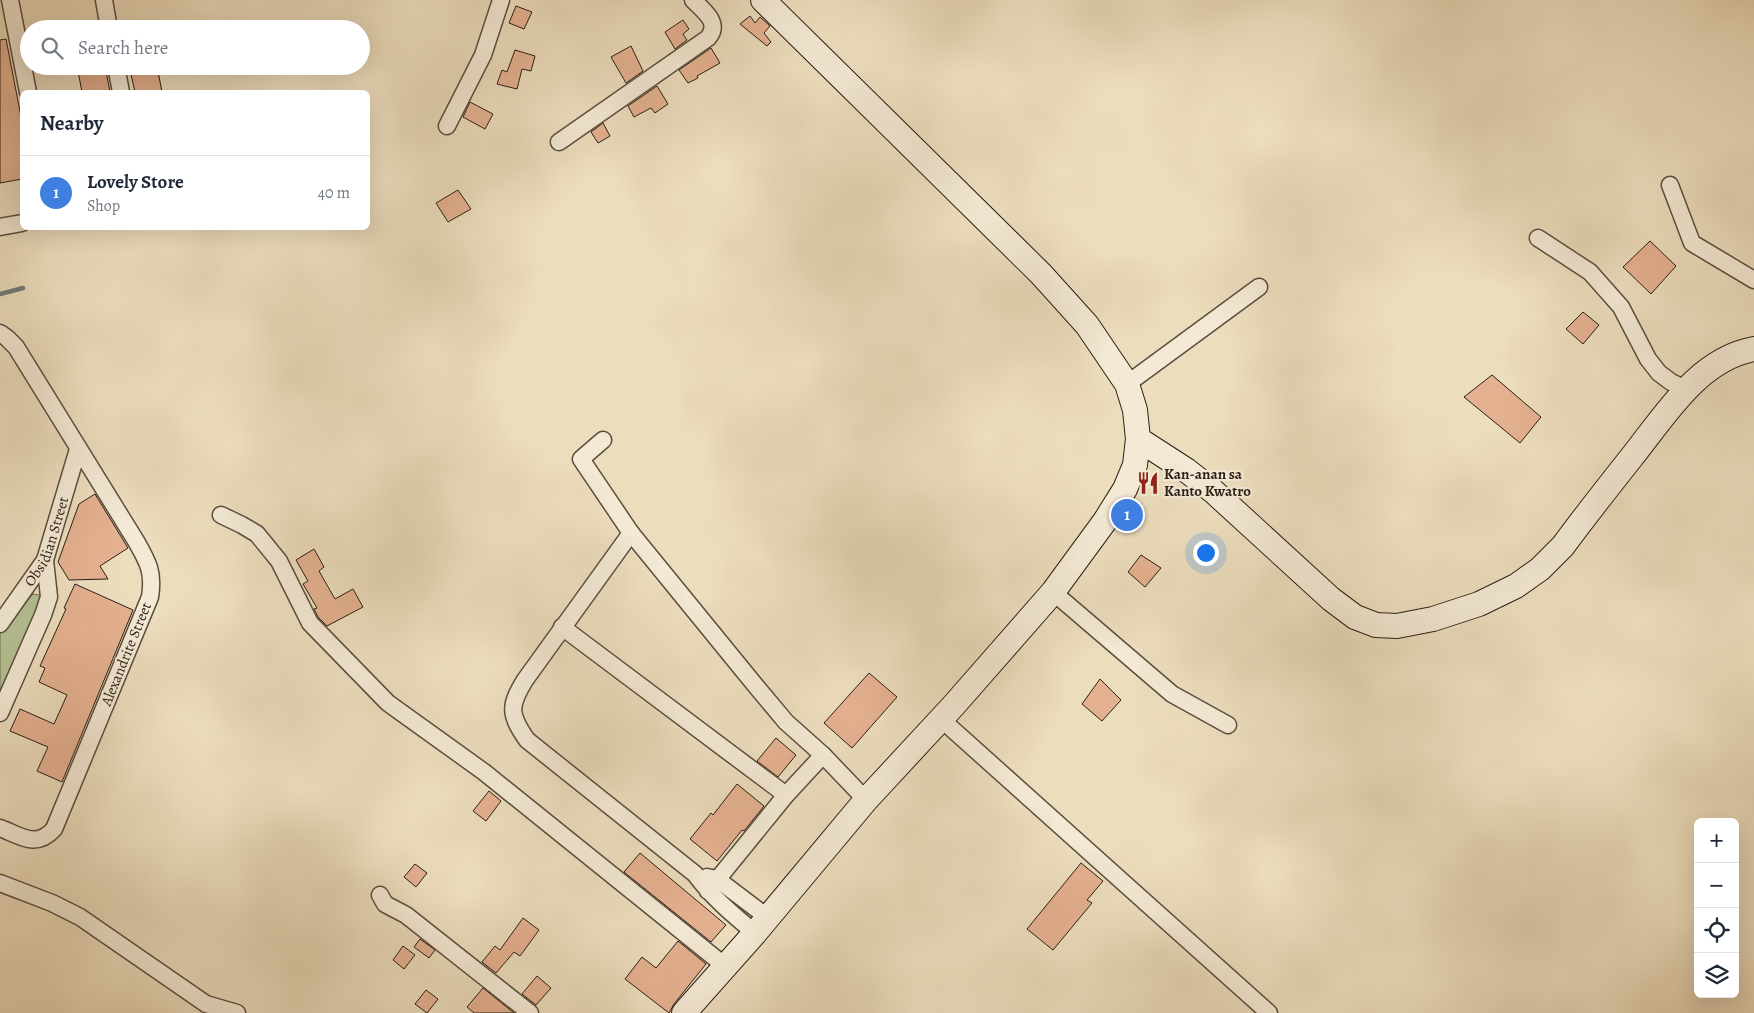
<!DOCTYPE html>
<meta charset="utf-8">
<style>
:root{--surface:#fff;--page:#f2f2f3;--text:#1f2937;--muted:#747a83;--line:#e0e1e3;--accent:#1a73e8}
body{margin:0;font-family:Alegreya,serif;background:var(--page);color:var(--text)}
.controls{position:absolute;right:15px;bottom:15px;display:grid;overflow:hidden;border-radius:8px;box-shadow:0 5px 20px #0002}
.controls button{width:45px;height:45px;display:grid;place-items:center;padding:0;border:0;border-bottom:1px solid var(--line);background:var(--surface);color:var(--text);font:25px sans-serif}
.you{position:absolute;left:1205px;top:552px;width:18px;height:18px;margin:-12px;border:4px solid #fff;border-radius:50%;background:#1a73e8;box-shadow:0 0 0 8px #1a73e833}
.badge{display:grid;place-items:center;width:32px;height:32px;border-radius:50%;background:var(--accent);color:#fff;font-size:16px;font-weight:700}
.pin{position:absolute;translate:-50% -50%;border:2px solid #fff;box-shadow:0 1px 5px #0006}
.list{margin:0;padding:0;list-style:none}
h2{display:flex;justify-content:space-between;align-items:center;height:65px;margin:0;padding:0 20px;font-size:21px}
h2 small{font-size:16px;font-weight:400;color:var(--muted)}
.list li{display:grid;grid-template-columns:32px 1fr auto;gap:15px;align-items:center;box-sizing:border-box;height:75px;padding:0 20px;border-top:1px solid var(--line)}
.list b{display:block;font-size:19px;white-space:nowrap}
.list p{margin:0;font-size:16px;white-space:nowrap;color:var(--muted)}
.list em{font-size:16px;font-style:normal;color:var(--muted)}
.icon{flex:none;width:28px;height:28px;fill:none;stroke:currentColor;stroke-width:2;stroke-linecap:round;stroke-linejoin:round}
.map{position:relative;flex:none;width:1754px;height:1013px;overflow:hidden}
.search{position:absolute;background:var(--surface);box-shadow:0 5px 20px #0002;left:20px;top:20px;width:350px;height:55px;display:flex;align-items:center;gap:12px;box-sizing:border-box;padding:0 18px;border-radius:28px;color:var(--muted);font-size:19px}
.panel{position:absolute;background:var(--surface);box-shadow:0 5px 20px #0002;left:20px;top:90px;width:350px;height:140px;border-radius:8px}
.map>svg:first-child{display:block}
.green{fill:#b5c293;stroke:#707054}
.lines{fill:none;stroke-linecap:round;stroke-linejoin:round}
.stream{stroke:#6e7c78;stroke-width:4.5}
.building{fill:#e4b190;stroke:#2b1e16}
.street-casing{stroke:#5b4e40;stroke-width:19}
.secondary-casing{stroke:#2b1e16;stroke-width:26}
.street{stroke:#f3e9d4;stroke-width:16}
.secondary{stroke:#f3e9d4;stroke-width:24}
.labels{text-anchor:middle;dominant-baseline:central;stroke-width:4.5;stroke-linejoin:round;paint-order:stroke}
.poi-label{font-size:15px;font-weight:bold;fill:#2b1e16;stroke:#f3e9d4;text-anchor:start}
.street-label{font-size:15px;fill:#2b1e16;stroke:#f3e9d4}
</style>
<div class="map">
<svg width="1754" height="1013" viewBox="0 0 1754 1013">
<rect width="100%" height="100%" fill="#ecddbd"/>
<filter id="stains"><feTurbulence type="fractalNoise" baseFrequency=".004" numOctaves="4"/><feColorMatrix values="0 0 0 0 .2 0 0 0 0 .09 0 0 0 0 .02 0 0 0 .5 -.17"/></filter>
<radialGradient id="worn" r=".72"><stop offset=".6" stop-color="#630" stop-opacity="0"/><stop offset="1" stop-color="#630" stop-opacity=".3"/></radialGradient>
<!-- green -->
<path class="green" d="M33 594 39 595 41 598 0 703V633Z"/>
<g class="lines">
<!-- stream -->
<path class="stream" d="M0 294 23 288"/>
</g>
<!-- building -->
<path class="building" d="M516 6 532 12 524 29 509 23Z
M750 16 755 23 760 17 770 26 764 33 771 42 767 46 740 24Z
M683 20 689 29 683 34 687 40 675 49 665 32Z
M6 39 22 122V179L0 183V40Z
M631 46 643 71 626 83 611 57Z
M711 48 720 63 697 76 698 78 688 83 679 70Z
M515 50 535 56 531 71 522 69 517 89 497 84 502 70 507 72Z
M77 66H105L110 92H82Z
M129 66H157L162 92H135Z
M657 86 668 104 655 113 651 108 634 117 628 106Z
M470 102 493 114 485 129 463 117Z
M603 123 610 136 598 143 591 132Z
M458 190 471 209 448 222 436 203Z
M1650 241 1676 266 1651 294 1623 267Z
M1583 312 1599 325 1583 344 1566 329Z
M1492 375 1541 417 1520 443 1464 397Z
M95 494 128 548 100 566 108 579 69 580 58 562 79 504Z
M314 549 324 567 319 571 335 599 353 589 363 607 327 626 318 617 314 609 317 608 303 584 308 581 296 560Z
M1141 555 1161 568 1145 587 1128 572Z
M75 584 133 610 62 782 37 771 48 747 10 731 20 709 54 724 67 695 39 682 45 668 40 666 66 609 64 608Z
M869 673 897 697 852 748 824 723Z
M1100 679 1121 700 1102 721 1082 704Z
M776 738 796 755 778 777 757 761Z
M737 784 764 806 744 831 742 830 717 861 690 839 711 813 713 815Z
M489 791 501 801 486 821 473 811Z
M640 853 726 925 711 942 624 872Z
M1081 863 1103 881 1087 900 1092 903 1053 950 1027 929Z
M415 864 427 873 416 887 404 877Z
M523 918 539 930 520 956 514 952 496 973 482 962 495 946 500 950Z
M420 939 435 950 429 958 414 947Z
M678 941 706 964 674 1004 669 1013 625 979 642 957 656 968Z
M403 946 415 955 404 969 393 960Z
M537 976 551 988 536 1005 522 994Z
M483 988 514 1013H474L467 1007Z
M426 990 438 999 427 1013 415 1004Z"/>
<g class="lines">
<defs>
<g id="street">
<path d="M10 0 28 92"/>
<path d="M104 0 109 29"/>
<path d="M116 66 121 92"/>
<path d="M447 126 483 55 501 0"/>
<path d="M559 142 708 38C721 23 704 11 693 0"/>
<path d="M1670 185 1692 243 1754 280"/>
<path d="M0 227 22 223"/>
<path d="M1538 238 1590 272 1621 307 1648 359 1659 373 1671 382 1686 389"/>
<path d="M0 333 7 338 16 347 136 541C148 562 154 572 150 597L54 829C36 849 21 836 0 828"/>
<path d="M1127 384 1259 287"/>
<path d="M603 440 581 459 631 533 755 685 786 722 823 755 866 800"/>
<path d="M221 515 242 525 257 534 279 561 310 623 388 703 484 772 725 966"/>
<path d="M631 533 525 680C509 706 509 714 527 740L695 874C712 897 732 914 755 933"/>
<path d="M1053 592 1172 694 1228 725"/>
<path id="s1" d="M0 624 45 560 78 449"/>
<path d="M562 627 786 795"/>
<path d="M0 713 43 615 49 597 45 560"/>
<path d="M941 719 1269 1013"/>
<path d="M707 877 717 879 767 917"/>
<path d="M0 883 52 903 80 917 206 1004 237 1013"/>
<path d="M708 891 786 795 823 755"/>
<path d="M380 895 385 904 406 915 530 1013"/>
</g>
<path id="secondary" d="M1138 439 1186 470 1213 491 1331 599 1355 617 1376 625 1397 626 1433 619 1479 604 1516 586 1540 569 1563 546C1585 516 1608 487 1631 458 1664 417 1698 359 1754 349
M684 1013 755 933 866 800 954 705 1053 592 1105 521 1125 489 1135 465 1138 439 1135 410 1127 384 1087 325 1041 274 763 0"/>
</defs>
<!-- street casing -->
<use href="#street" class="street-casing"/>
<!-- secondary casing -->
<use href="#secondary" class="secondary-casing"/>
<!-- street -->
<use href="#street" class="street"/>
<!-- secondary -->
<use href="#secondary" class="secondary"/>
</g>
<!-- icons -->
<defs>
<symbol id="restaurant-bare" viewBox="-9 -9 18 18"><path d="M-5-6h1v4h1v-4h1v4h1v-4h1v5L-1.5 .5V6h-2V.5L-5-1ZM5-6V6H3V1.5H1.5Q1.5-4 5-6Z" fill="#8f2418" stroke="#f3e9d4" stroke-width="2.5" paint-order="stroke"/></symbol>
</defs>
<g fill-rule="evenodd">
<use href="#restaurant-bare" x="1132" y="467" width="32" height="32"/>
</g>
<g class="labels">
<!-- poi labels -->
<g class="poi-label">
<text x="1164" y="474">Kan-anan sa<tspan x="1164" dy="17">Kanto Kwatro</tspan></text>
</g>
<!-- street labels -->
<g class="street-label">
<text stroke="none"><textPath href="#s1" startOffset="96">Obsidian Street</textPath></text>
<text transform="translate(126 654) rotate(-68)">Alexandrite Street</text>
</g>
</g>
<rect width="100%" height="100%" filter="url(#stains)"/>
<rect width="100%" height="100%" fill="url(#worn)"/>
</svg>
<div class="controls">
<button>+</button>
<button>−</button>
<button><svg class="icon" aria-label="locate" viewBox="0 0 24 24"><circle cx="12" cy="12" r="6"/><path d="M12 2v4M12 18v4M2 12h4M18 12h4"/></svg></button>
<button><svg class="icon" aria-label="layers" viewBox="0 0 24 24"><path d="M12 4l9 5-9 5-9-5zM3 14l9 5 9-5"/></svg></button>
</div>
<div class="you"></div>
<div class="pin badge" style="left:1127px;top:515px;background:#3f7fe0">1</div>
<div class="search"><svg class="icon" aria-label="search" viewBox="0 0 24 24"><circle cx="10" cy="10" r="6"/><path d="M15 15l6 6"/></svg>Search here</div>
<section class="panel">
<h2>Nearby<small></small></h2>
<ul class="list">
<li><span class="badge" style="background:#3f7fe0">1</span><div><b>Lovely Store</b><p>Shop</p></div><em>40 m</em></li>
</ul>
</section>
</div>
